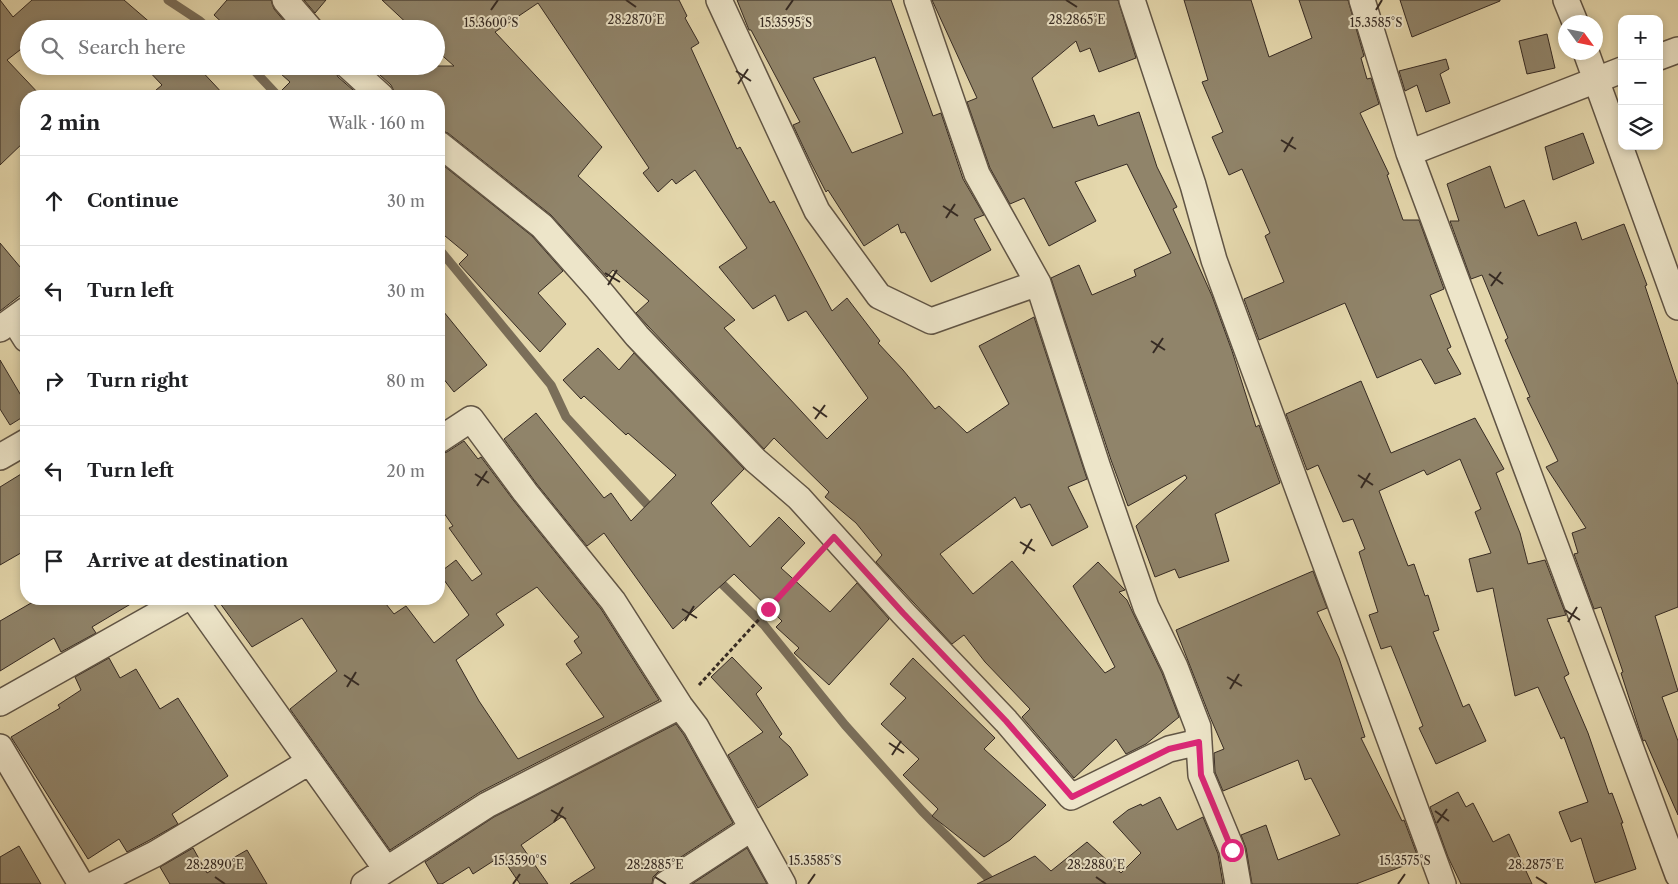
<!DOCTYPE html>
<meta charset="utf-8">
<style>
:root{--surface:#fff;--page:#f6f6f6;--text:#202124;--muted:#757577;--line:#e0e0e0}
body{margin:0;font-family:"Libre Caslon Text",serif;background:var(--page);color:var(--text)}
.controls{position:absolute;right:15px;top:15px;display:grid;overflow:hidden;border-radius:10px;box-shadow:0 2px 8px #0003}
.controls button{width:45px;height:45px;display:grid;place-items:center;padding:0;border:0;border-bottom:1px solid var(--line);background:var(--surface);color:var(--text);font:25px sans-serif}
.compass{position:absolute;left:1558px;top:15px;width:45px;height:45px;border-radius:50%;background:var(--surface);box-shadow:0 2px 8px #0003;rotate:123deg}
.stop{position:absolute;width:15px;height:15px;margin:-11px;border:4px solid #db2777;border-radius:50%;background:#fff}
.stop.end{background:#db2777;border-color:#fff;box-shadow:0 1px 5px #0008}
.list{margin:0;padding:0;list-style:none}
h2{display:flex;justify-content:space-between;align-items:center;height:65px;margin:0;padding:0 20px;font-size:21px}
h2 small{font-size:16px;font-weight:400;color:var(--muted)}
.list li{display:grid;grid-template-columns:32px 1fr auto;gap:15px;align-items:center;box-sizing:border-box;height:90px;padding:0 20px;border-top:1px solid var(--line)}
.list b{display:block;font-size:19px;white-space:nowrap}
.list em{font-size:16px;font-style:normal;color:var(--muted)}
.icon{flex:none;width:28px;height:28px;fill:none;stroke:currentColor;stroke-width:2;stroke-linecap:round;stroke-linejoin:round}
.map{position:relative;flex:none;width:1678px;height:884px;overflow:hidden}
.search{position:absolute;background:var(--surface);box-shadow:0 2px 8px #0003;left:20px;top:20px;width:425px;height:55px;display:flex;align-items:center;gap:12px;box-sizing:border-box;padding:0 18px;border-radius:28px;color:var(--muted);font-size:19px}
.panel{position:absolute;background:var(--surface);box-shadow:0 2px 8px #0003;left:20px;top:90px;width:425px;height:515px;border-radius:20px}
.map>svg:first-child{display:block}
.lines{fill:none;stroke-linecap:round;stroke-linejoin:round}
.stream{stroke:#7a6e59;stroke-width:9}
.building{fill:#90846a;stroke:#352a23;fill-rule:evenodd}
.minor-casing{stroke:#615545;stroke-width:28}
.path{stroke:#352a23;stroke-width:3;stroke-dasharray:4 2.5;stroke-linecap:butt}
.minor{stroke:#ede5c9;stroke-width:25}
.route{stroke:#db2777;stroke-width:6}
.ticks{fill:none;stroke:#352a23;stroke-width:2}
.ticks-label{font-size:12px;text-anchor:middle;fill:#352a23;stroke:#ede5c9;stroke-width:4;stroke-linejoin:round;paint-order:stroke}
</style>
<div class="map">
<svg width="1678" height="884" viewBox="0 0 1678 884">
<rect width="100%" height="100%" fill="#e4d7ac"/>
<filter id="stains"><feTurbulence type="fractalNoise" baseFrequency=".004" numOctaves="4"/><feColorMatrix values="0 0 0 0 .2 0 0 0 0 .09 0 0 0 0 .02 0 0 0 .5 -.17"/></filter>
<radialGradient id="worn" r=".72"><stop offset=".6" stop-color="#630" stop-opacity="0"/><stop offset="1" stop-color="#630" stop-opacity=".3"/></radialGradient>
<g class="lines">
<!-- stream -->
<path class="stream" d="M168 0 200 21 209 29
M250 66 278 96
M439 249 551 385 566 417 655 513
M715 577 764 625 845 725 922 811 994 884"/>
</g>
<!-- building -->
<path class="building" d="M0 0 13 17 32 0H124L153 25 149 29H55L52 24 47 29H29V43L7 60 41 96H26V140L0 165Z
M227 0H271L274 9 291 29H229L214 15Z
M304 0H326L315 13Z
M382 0H679L687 16 685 18 699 43 691 48 737 149 740 147 770 203 774 201 832 311 847 298 880 341 878 343 903 370 935 409 939 406 967 433 1009 404 979 346 1034 317 1087 479 1068 487 1088 527 1052 546 1030 504 1021 508 1015 497 940 554 973 594 1012 561 1105 673 1115 667 1073 586 1098 562 1125 590 1119 592 1127 600 1132 611 1162 673 1179 717 1146 744 1126 754 1116 739 1074 778 1022 717 1030 709 985 662 964 635 952 644 876 562 882 555 856 523 825 497 829 492 774 438 764 449 648 326 636 313 649 301 613 270 607 277 551 215 448 133 439 130V96H395L394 91 391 85 370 66H454L436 50V29H413ZM538 3 649 168 643 173 658 192 672 179 676 184 695 170 747 248 719 267 753 309 775 295 788 321 806 311 868 398 827 439 724 328 735 320 578 176 602 147 495 32Z
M737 0H891L933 116 941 113 963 179 984 215 974 219 991 250 931 282 905 232 901 233 898 224 864 246 828 190 826 192 809 159 793 125 800 122 751 30H749ZM875 57 903 133 852 153 813 78Z
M932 0H1118L1136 58 1099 72 1090 48 1080 52 1076 41 1032 78 1053 128 1094 115 1098 126 1139 112 1157 167 1177 207 1173 209 1212 296 1232 351 1256 427 1259 425 1280 483 1215 514 1229 561 1179 578 1175 569 1155 577 1136 526 1187 478 1185 475 1128 506 1111 460 1051 278 1079 265 1092 295 1136 276 1134 270 1171 253 1127 164 1075 182 1096 221 1049 246 1024 198 1010 204 990 168 967 102 977 98Z
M1184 0H1251L1269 57 1312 38 1299 0H1348L1364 56 1361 58 1367 79 1371 78 1379 104 1360 113 1389 174 1387 175 1403 220H1419L1444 289 1430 295 1451 347 1447 349 1461 374 1435 384 1421 359 1377 378 1345 303 1259 340 1244 299 1284 282 1265 236 1270 233 1242 169 1229 175 1212 137 1223 132 1202 82 1208 80Z
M1400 0H1500V1L1412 37Z
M1547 34 1555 68 1527 74 1519 41Z
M1446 59 1449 69 1440 74 1450 103 1426 112 1417 85 1405 91 1399 71Z
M144 66H197L225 96H149L162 85Z
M272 66H334L335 71 338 77 360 96H276L290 82Z
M1583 133 1594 163 1553 180 1545 147Z
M439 162 532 236 563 271 538 293 566 324 540 352 459 264 468 255 439 231Z
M1490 166 1505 208 1524 200 1538 236 1576 222 1582 240 1624 224 1647 285 1645 286 1678 385V607L1655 616 1678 691 1662 697 1678 741V815L1645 740 1643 741 1621 673 1623 672 1601 607 1594 609 1574 554 1578 553 1572 533 1586 528 1546 467 1558 461 1527 398 1530 397 1505 340 1508 338 1482 275 1471 279 1450 221H1459L1447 184Z
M0 243 26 274V291L0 311Z
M439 306 487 365 454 392 439 373Z
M598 348 619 370 634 353 744 469 711 503 750 547 779 517 805 543 781 568 830 612 857 583 889 619 829 685 794 653 799 648 776 627 782 621 734 574 673 629 604 533 587 546 536 483 504 439 536 413 604 498 611 493 631 521 676 475 628 433 626 435 584 396 581 399 563 380Z
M0 360 26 404V415L10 425 0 409Z
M1361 381 1391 453 1475 418 1504 469 1496 473 1520 533 1528 564 1545 560 1566 615 1547 619 1569 674 1564 677 1588 733 1609 794 1612 793 1623 823H1621L1636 869 1595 883 1581 838 1571 842 1559 812 1588 802 1564 737 1561 739 1538 687 1515 696 1493 588 1477 592 1469 559 1491 553 1475 512 1481 509 1460 459 1427 475 1424 470 1379 491 1408 566 1414 564 1425 596 1428 595 1439 630 1433 632 1463 707 1469 704 1486 741 1436 764 1419 728 1423 726 1391 646 1381 649 1369 615 1378 612 1359 552 1365 549 1353 519 1343 522 1318 465 1307 470 1286 414Z
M464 441 478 459 481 457 514 501 601 609 659 700 480 792 390 850 290 709 337 671 302 618 252 647 217 599H382L394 614 406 606 434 643 469 615 439 573 456 560 472 581 482 574 449 528 453 526 439 506V455L447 452ZM537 587 579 637 574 641 582 653 566 664 604 717 518 759 479 701 456 660 504 625 496 614Z
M26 471V550L0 565V487Z
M1313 571 1327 608 1317 612 1339 658 1365 737 1361 738 1402 821 1404 820 1419 860 1356 884H1252L1246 848 1241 835 1266 825 1278 860 1340 835 1311 778 1305 780 1298 760 1223 791 1215 772 1214 753 1224 749 1210 717 1176 630Z
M38 599H139L92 627 96 633 61 652 54 638 0 671V621Z
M732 657 762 688 756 694 782 734 779 737 790 747 808 775 758 808 728 755 763 732 711 677Z
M109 658 120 678 136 669 160 709 178 698 228 776 172 814 178 824 148 841 127 852 119 839 88 859 11 737 60 708 58 705 81 690 75 677Z
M913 658 995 738 984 749 1046 805 1010 840 984 857 932 816 938 809 903 775 919 759 881 724 906 698 890 684Z
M676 724 684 735 733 823 658 872 653 877 652 884H570L595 868 563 816 521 845 548 884H520L501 856 473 874 469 867 442 884H438L425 862 494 817Z
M1458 792 1466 807 1473 803 1493 842 1509 834 1532 884H1461L1448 857 1430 807Z
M1160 797 1177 830 1203 817 1218 854 1223 884H977L1035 856 1051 871 1087 842 1121 873 1141 853 1113 822 1128 810 1141 804 1142 806Z
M19 846 41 884H0V857Z
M193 848 207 873 247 850 267 884H170L160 867Z
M747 848 767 884H692Z"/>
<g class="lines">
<defs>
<path id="minor" d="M285 0 310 29
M719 0 817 211 879 296 931 321 1038 283
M917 0 977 174 1038 283 1097 465 1146 607 1175 667 1198 727 1201 775 1232 850 1238 884
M1132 0 1193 185 1214 260 1443 884
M1362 0 1409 153 1678 875
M1566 0 1575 22
M1586 52 1678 307
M1659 57 1678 50
M348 66 381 96
M439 144 542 226 598 289 637 336 755 460 799 498 903 613 1006 721 1071 797 1169 749 1199 742
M1409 153 1622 70
M14 320 26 339
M0 329 26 310
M439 440 471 419 525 492 613 601 680 706 696 727 783 884
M0 457 26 442
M194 599 386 869
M0 703 185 599
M0 747 81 884
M95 884 155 854 309 762
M364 884 487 805 680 706
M666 884 752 828"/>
</defs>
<!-- minor casing -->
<use href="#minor" class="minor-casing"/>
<!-- path -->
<path class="path" d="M699 685 816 557"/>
<!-- minor -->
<use href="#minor" class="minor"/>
</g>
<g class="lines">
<!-- route -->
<path class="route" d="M768 609 834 537 903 613 1006 721 1072 797 1169 749 1199 742 1201 775 1232 850"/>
</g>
<!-- ticks -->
<path class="ticks" d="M626 0 636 7M1066 0 1077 7M491 10 498 0M786 10 793 0M1376 10 1382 0M736 71 751 81M738 84 748 69M1281 140 1296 149M1284 152 1293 137M943 206 958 216M946 218 955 204M605 273 620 282M1489 274 1503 284M608 285 617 270M1491 286 1501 272M1151 341 1165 350M1153 353 1163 338M813 407 827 417M815 419 825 405M475 474 489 483M1358 475 1373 485M477 486 487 471M1361 488 1370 473M1020 542 1035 551M1023 554 1032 539M682 609 697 618M1565 610 1580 620M685 621 694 606M1568 622 1577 607M344 675 359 685M1227 677 1242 686M347 687 356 672M1230 689 1239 674M889 743 904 753M892 755 901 741M551 810 566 819M1435 811 1449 821M554 822 563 807M1437 823 1447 809M215 877 225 884M655 877 666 884M1096 877 1106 884M1536 877 1547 884M513 884 520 874M808 884 815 874M1398 884 1405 874"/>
<g class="ticks-label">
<text x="1077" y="24">28.2865°E</text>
<text x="636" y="24">28.2870°E</text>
<text x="491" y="27">15.3600°S</text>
<text x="786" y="27">15.3595°S</text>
<text x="1376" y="27">15.3585°S</text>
<text x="520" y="865">15.3590°S</text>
<text x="815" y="865">15.3585°S</text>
<text x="1405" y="865">15.3575°S</text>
<text x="215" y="869">28.2890°E</text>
<text x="655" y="869">28.2885°E</text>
<text x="1096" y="869">28.2880°E</text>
<text x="1536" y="869">28.2875°E</text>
</g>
<rect width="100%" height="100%" filter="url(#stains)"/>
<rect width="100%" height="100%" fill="url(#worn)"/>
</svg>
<div class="controls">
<button>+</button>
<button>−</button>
<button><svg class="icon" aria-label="layers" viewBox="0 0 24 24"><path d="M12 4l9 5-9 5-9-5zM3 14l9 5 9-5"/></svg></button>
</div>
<svg class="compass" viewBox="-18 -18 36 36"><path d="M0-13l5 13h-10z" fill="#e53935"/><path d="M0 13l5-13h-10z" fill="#757577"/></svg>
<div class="stop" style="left:1232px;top:850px"></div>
<div class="stop end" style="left:768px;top:609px"></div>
<div class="search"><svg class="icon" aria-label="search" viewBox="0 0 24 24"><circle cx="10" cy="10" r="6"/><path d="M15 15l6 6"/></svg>Search here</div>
<section class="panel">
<h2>2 min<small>Walk · 160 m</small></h2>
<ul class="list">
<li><svg class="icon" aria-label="ahead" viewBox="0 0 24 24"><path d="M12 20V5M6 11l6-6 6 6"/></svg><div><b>Continue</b></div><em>30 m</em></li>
<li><svg class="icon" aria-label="left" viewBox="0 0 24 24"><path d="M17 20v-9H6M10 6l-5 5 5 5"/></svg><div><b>Turn left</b></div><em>30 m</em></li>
<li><svg class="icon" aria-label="right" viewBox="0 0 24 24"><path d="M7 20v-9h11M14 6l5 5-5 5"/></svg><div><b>Turn right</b></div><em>80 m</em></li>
<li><svg class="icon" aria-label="left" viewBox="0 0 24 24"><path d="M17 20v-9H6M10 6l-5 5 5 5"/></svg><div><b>Turn left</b></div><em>20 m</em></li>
<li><svg class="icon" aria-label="arrive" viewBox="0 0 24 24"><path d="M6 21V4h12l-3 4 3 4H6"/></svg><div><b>Arrive at destination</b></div></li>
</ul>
</section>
</div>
